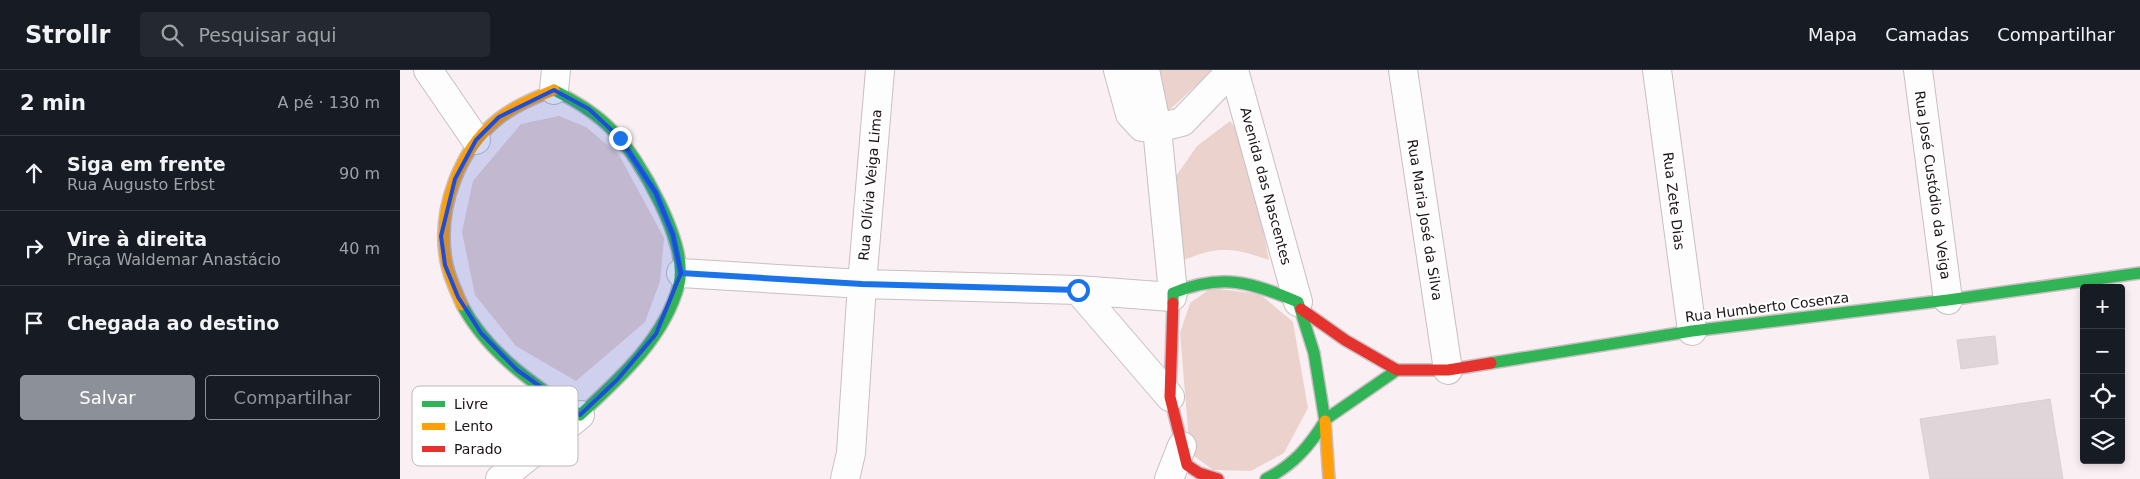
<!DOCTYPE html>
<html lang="pt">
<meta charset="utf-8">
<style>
:root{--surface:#171b24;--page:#242831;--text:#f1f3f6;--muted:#9ea1a6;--line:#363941;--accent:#8c9099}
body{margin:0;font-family:"DejaVu Sans",sans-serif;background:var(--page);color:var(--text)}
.controls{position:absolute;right:15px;bottom:15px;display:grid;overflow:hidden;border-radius:5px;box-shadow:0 2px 8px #0003}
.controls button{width:45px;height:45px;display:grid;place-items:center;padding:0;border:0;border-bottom:1px solid var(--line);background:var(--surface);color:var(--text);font:25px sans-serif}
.stop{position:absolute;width:15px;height:15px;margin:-11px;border:4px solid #1a73e8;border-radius:50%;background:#fff}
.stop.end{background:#1a73e8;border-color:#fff;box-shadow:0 1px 5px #0008}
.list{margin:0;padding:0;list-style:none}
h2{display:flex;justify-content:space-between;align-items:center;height:65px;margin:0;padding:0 20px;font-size:21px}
h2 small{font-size:16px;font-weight:400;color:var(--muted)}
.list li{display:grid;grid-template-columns:32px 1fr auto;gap:15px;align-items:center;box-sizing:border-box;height:75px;padding:0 20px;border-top:1px solid var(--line)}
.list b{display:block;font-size:19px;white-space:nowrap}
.list p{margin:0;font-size:16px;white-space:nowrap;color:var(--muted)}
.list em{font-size:16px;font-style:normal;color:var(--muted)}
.actions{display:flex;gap:10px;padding:15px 20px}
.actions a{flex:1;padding:11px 0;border:1px solid var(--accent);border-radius:5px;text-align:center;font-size:18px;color:var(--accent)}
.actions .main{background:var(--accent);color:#fff}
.icon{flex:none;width:28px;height:28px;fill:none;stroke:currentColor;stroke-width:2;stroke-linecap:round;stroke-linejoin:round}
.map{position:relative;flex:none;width:1740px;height:409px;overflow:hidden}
header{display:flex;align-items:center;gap:30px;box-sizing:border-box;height:70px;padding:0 25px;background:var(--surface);border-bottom:1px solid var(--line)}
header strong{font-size:24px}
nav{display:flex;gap:28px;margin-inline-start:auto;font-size:18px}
.search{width:350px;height:45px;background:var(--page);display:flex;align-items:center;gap:12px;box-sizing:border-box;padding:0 18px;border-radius:5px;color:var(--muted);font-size:19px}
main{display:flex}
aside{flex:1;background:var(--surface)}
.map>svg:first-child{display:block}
.green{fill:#ebd2cd}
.building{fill:#e0d6da;stroke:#d9d0d4}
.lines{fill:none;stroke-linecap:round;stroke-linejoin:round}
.street-casing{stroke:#c8bfc2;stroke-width:30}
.fast-casing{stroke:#c8bfc2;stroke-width:14}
.slow-casing{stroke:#c8bfc2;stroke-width:14}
.jam-casing{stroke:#c8bfc2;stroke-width:14}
.street{stroke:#fefdfd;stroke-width:28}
.fast{stroke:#30b455;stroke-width:11}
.slow{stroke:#ff9f0a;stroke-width:11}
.jam{stroke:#e5322d;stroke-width:11}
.route{stroke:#1a73e8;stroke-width:6}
.marked{fill:#1d4ed8;fill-opacity:0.2;stroke:#1d4ed8;stroke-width:4;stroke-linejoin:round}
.labels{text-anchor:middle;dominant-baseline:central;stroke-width:4;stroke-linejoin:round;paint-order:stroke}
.street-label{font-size:14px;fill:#1c1316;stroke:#fff}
.key{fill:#fff;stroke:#bbb8b9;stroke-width:1}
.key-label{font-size:14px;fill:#1c1316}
</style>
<header>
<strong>Strollr</strong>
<div class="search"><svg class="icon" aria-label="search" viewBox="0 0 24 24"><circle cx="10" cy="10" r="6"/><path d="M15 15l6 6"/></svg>Pesquisar aqui</div>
<nav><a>Mapa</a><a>Camadas</a><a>Compartilhar</a></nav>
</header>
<main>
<aside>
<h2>2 min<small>A pé · 130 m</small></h2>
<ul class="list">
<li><svg class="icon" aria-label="ahead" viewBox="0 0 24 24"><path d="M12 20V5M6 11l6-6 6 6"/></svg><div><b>Siga em frente</b><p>Rua Augusto Erbst</p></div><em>90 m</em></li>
<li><svg class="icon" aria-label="right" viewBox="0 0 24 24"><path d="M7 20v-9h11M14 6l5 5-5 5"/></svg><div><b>Vire à direita</b><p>Praça Waldemar Anastácio</p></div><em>40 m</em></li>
<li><svg class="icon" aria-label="arrive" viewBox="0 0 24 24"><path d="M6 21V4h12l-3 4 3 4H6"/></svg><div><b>Chegada ao destino</b></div></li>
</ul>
<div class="actions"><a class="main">Salvar</a><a>Compartilhar</a></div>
</aside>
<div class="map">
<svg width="1740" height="409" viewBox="0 0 1740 409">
<rect width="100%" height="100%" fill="#faf0f3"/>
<!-- green -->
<path class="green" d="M756 0H813L765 44Z
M159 46 186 57 219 85 264 168 260 211 245 252 176 311 116 276 75 225 62 162 73 111 121 54Z
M830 51 845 70 869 190C831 177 817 176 779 192L776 106 797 76Z
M811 218 860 224 893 252 908 338 884 383 851 401 813 400 790 383 780 263 790 233Z"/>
<!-- building -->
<path class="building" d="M1595 266 1598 294 1561 299 1557 270Z
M1650 329 1663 409H1530L1520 349Z"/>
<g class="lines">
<defs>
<path id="street" d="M28 0 76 70
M718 0 730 44 742 57 757 58 782 52 832 0
M745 0 757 58 773 223
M834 0 898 232
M1003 0 1048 300
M1257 0 1292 261
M1518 0 1548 230
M154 20 156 0
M281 203 462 214 678 220 772 227
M678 220 770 327
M100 409 180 345
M445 409 451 383 462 214 480 0
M769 409 782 376"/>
<path id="fast" d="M773 233V223C822 203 851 212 898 232L914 283 925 351C909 377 893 395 866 409
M62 235C88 284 135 315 180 345 220 308 265 268 279 214 289 175 240 88 213 61 196 43 175 31 154 20
M1091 293 1292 261 1548 230 1740 203
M926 349 997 300"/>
<path id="slow" d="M62 235C55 219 47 202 45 184 39 137 59 81 97 50 114 36 134 28 154 20
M925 351 929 409"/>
<path id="jam" d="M773 233 770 327 787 395 799 403 818 409
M901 239 945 270 997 300H1048L1091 293"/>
</defs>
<!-- street casing -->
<use href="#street" class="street-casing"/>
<!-- fast casing -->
<use href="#fast" class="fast-casing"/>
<!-- slow casing -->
<use href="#slow" class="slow-casing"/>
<!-- jam casing -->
<use href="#jam" class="jam-casing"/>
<!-- street -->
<use href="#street" class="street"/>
<!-- fast -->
<use href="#fast" class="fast"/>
<!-- slow -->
<use href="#slow" class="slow"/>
<!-- jam -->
<use href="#jam" class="jam"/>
</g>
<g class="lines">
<!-- route -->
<path class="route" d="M220 68 256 123 273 165 281 203 462 214 678 220"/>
</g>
<!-- marked area -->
<path class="marked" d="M154 20 189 39 220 68 256 123 273 165 281 203 256 264 217 310 180 345 117 300 81 263 58 227 45 195 41 166 55 109 76 70 99 47Z"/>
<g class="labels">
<!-- street labels -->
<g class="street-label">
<text transform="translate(470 115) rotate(-85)">Rua Olívia Veiga Lima</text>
<text transform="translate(1533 115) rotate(82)">Rua José Custódio da Veiga</text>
<text transform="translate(866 116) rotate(75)">Avenida das Nascentes</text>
<text transform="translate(1274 131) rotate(83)">Rua Zete Dias</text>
<text transform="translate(1025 150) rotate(81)">Rua Maria José da Silva</text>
<text transform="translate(1367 237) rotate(-7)">Rua Humberto Cosenza</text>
</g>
</g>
<!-- legend -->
<rect x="12" y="316" width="166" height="80" rx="8" class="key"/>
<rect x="22" y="331" width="23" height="6" fill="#30b455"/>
<rect x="22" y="353" width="23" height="7" fill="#ff9f0a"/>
<rect x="22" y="376" width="23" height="6" fill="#e5322d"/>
<g class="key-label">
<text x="54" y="339">Livre</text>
<text x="54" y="361">Lento</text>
<text x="54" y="384">Parado</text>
</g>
</svg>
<div class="controls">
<button>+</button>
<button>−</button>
<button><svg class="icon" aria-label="locate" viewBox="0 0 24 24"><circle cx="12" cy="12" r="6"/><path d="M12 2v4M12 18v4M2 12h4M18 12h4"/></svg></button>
<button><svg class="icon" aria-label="layers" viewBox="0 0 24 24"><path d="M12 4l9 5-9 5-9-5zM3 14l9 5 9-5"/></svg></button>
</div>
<div class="stop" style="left:678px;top:220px"></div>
<div class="stop end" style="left:220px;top:68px"></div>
</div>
</main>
